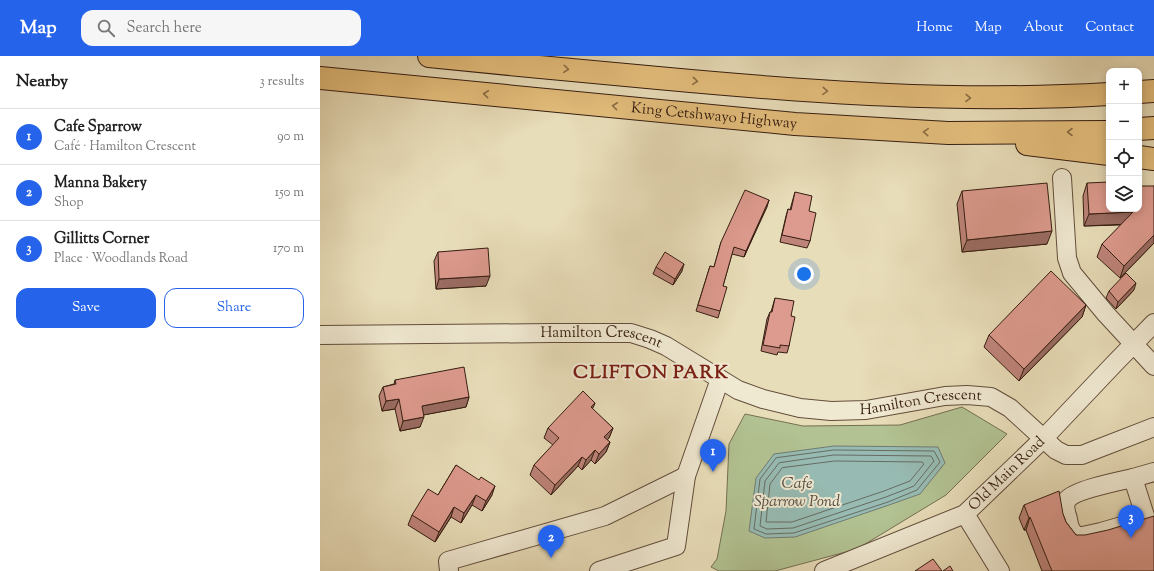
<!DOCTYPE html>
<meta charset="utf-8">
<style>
:root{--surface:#fff;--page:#f6f6f6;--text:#222;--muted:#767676;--line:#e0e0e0;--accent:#2563eb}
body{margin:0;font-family:"Sorts Mill Goudy",serif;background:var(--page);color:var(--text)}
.controls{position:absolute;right:12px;top:12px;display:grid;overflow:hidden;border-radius:8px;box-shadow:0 2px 10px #0003}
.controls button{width:36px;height:36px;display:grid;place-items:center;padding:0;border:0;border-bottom:1px solid var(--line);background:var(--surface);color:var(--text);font:20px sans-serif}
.you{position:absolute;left:484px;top:218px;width:14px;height:14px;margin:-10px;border:3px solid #fff;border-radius:50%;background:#1a73e8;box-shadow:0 0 0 6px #1a73e833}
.badge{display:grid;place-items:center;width:26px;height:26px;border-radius:50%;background:var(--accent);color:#fff;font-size:13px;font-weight:700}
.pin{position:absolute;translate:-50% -33px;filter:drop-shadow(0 1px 2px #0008)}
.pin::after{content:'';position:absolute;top:21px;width:14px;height:12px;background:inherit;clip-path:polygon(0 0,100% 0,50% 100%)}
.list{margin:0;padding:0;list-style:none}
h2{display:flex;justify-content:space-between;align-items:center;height:52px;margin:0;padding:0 16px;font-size:17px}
h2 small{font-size:13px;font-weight:400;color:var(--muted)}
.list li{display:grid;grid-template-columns:26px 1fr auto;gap:12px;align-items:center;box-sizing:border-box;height:56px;padding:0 16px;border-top:1px solid var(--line)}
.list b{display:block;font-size:15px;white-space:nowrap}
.list p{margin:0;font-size:13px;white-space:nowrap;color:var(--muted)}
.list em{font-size:13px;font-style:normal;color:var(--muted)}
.actions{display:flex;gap:8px;padding:12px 16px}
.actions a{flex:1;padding:9px 0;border:1px solid var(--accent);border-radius:12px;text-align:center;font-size:14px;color:var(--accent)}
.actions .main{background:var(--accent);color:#fff}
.icon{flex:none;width:22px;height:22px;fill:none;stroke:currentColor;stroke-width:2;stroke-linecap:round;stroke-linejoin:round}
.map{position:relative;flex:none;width:834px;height:515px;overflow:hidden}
header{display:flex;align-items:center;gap:24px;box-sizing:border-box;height:56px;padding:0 20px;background:var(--accent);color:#fff}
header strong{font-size:19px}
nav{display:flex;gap:22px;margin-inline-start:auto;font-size:14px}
.search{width:280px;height:36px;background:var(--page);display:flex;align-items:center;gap:10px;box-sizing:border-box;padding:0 14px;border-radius:12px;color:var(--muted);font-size:15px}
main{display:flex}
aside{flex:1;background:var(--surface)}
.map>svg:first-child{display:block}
.green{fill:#b2c292;stroke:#747052}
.water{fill:#97bbb3;stroke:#707c72}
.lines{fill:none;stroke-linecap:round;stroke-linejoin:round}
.shore{stroke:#666c62;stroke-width:1}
.minor-casing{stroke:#624d3b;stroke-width:20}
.highway-casing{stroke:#351d11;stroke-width:24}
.minor{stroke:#f0e9d2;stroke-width:18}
.highway{stroke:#e4be7c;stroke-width:22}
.wall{fill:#be847a;stroke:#351d11}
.shaded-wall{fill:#9b6c63;stroke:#351d11}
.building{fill:#dd9a8e;stroke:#351d11}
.oneway{stroke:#8c6e46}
.labels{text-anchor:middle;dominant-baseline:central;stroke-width:4;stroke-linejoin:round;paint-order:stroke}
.street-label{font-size:15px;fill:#351d11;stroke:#f0e9d2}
.water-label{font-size:16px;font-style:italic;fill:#524c42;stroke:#f0e9d2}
.district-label{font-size:19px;font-weight:bold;letter-spacing:1px;fill:#7a1f14;stroke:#f0e9d2}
</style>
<header>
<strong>Map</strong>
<div class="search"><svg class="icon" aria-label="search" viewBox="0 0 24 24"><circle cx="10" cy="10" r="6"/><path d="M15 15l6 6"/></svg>Search here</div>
<nav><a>Home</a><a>Map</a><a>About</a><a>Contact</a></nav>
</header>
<main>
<aside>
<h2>Nearby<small>3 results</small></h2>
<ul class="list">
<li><span class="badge">1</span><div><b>Cafe Sparrow</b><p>Café · Hamilton Crescent</p></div><em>90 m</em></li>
<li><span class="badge">2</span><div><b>Manna Bakery</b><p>Shop</p></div><em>150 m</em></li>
<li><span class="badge">3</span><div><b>Gillitts Corner</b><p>Place · Woodlands Road</p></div><em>170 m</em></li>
</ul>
<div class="actions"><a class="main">Save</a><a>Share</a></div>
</aside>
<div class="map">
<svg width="834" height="515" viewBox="0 0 834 515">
<rect width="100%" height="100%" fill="#e8ddb9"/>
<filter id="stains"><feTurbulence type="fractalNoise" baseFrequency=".005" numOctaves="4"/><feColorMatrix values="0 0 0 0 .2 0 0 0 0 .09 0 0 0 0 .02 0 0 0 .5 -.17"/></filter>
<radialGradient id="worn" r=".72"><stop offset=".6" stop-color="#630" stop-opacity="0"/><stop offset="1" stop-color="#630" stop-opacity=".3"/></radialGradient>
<!-- green -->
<path class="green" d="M642 351 687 378 626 439 537 493 455 515H399L391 511 397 503 406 455 409 388 425 358 483 370 580 369Z"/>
<!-- water -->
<path class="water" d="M514 390 618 391 625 407 600 438 569 449 475 481 445 482 429 475 436 422 454 398Z"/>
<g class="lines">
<!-- shore -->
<path class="shore" d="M514 394 614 395 620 406 597 434 568 446 474 477 446 478 434 473 440 423 456 402Z
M514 399 611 400 614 405 594 430 566 441 473 472 447 473 440 470 445 425 459 407Z
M515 405 602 406 604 408 590 425 564 435 472 466H446L450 428 462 412Z"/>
<defs>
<g id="minor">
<path d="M742 122 747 202 752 217 786 258 834 310"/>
<path id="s1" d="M0 279 232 277H311L330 283 346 290 418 334 443 343 480 352 511 355 546 354 625 340 647 339 671 341 690 352 736 394 746 399H762L772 395 834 371"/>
<path d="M813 422 826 463 781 476 758 481C751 476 749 471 748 463 746 457 744 449 747 444 754 434 800 425 813 422Z"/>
<path d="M813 422 834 416"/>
<path d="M645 458 680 515"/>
<path d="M129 515 128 505 285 460 366 420"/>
<path d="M279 515 356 490 366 420 400 323"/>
<path id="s2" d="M504 515 645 458 723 383 794 308 834 267"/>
</g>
<g id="highway">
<path d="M109 0C185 8 262 15 338 22 488 36 638 47 789 38"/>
<path id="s3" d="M0 22 475 68 628 77 789 76"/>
<path d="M819 36 834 35"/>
<path d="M819 73 834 72"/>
<path d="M707 88 789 98"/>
<path d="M819 101 834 103"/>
</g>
</defs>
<!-- minor casing -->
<use href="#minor" class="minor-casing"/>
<!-- highway casing -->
<use href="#highway" class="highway-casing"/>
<!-- minor -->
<use href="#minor" class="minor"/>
<!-- highway -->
<use href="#highway" class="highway"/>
</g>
<!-- wall -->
<path class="wall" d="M767 127 789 153 834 130V187L800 222 777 201 782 188 801 169 764 170 763 140Z
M642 135 727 188 642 196 637 148Z
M475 136 489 155 490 185 487 192 460 186 466 160 468 153 470 154 473 143Z
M449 144 424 201 412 198 403 230 400 255 398 262 376 255 390 210 394 211 401 186Z
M118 196 166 230 116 233 114 205Z
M336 211 362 215 353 229 333 218Z
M814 234 796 253 786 242 789 235Z
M455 242 471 260 469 290 467 297 458 296 457 299 441 295 447 263 450 256H451Z
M766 249 762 261 699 325 664 291 669 279Z
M75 324 149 341 146 351 103 359 100 371 80 375 75 353 62 355 59 340 63 331 74 328Z
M275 347 272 353 293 372 289 382 287 384 290 386 286 396 275 408 271 404 262 414 258 410 231 439 210 419 214 409 233 389 224 382 228 372Z
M136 409 172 439 162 455 152 449 141 467 131 461 115 486 88 469 92 459 118 439Z
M704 449 743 458 746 466 756 479 834 515H722L706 474H704L699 462Z"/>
<!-- shaded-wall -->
<path class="shaded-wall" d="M449 144 447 151 424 201 426 195Z
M813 156 809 168 764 170 769 158Z
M732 175 727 188 642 196 647 184Z
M834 177V187L800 222 804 210Z
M364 208 362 215 353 229 355 223Z
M170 220 166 230 116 233 119 223Z
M816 227 814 234 796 253 798 246Z
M766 249 762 261 699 325 704 313Z
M149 341 146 351 98 360 102 350Z
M79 343 75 353 62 355 66 345Z
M275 347 271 356V351Z
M104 361 100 371 80 375 83 365Z
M293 372 289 382 281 391 284 381Z
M290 386 286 396 275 408 279 398Z
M275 394 271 404 262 414 266 404Z
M262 401 258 410 231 439 235 429Z
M175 430 172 439 162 455 166 445Z
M156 439 152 449 141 467 144 457Z
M134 451 131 461 115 486 119 476Z
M710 461 706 474H704L709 462Z"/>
<!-- building -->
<path class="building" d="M789 126V153H819V130H834V179L804 210 782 188 813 156 769 158 767 127Z
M727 127 732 175 647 184 642 135Z
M425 134 449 144 426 195 414 191 403 230 407 231 400 255 378 249 390 210 394 211 401 186Z
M475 136 492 140 489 155 496 157 490 185 462 179 468 153 471 154Z
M168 192 170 220 119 223 118 196Z
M345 196 364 208 355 223 336 211Z
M731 215 766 249 704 313 669 279Z
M806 217 816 227 798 246 789 235Z
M455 242 474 245 471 260 475 261 469 290 460 289V292L443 289 450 256H452Z
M144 311 149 341 102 350 104 361 83 365 79 343 66 345 63 331 76 328 75 324Z
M263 335 275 347 271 351 293 372 284 381 290 386 279 398 275 394 266 404 262 401 235 429 214 409 239 382 228 372Z
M136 409 159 424 161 421 175 430 166 445 156 439 144 457 134 451 119 476 92 459 108 433 118 439Z
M739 435 743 458 746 466 756 479H765L788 474 834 460V515H732L710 461 709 462 704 449Z
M613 503 622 515H595Z
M630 510 633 515H623Z"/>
<!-- one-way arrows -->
<defs><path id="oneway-chevron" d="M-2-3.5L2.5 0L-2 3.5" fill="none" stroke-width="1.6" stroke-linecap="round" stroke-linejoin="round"/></defs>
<g class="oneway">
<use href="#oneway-chevron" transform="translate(246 13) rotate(5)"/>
<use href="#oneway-chevron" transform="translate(375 25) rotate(5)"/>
<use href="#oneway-chevron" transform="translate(505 35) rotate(4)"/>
<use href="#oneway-chevron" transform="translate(166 38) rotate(-174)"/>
<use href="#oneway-chevron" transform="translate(648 42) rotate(1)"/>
<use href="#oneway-chevron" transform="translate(295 50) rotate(-174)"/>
<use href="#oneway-chevron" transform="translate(606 76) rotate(-176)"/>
<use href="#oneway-chevron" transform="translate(750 76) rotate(180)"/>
</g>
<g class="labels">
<!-- street labels -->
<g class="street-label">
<text stroke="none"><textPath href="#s3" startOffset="396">King Cetshwayo Highway</textPath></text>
<text stroke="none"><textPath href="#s1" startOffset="282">Hamilton Crescent</textPath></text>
<text stroke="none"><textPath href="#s1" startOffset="619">Hamilton Crescent</textPath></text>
<text stroke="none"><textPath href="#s2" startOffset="210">Old Main Road</textPath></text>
</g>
<!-- water labels -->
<g class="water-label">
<text x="477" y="428">Cafe<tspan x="477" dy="18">Sparrow Pond</tspan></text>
</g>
<!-- district labels -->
<g class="district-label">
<text x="331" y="317">CLIFTON PARK</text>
</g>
</g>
<rect width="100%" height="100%" filter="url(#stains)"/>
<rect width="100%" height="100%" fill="url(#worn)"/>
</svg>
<div class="controls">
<button>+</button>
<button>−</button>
<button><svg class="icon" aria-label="locate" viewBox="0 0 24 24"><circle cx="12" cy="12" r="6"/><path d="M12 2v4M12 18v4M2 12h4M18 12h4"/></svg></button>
<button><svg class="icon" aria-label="layers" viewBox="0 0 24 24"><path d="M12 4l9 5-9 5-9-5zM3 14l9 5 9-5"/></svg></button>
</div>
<div class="you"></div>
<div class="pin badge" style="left:393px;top:416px">1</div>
<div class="pin badge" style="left:231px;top:502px">2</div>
<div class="pin badge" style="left:811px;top:482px">3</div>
</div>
</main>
